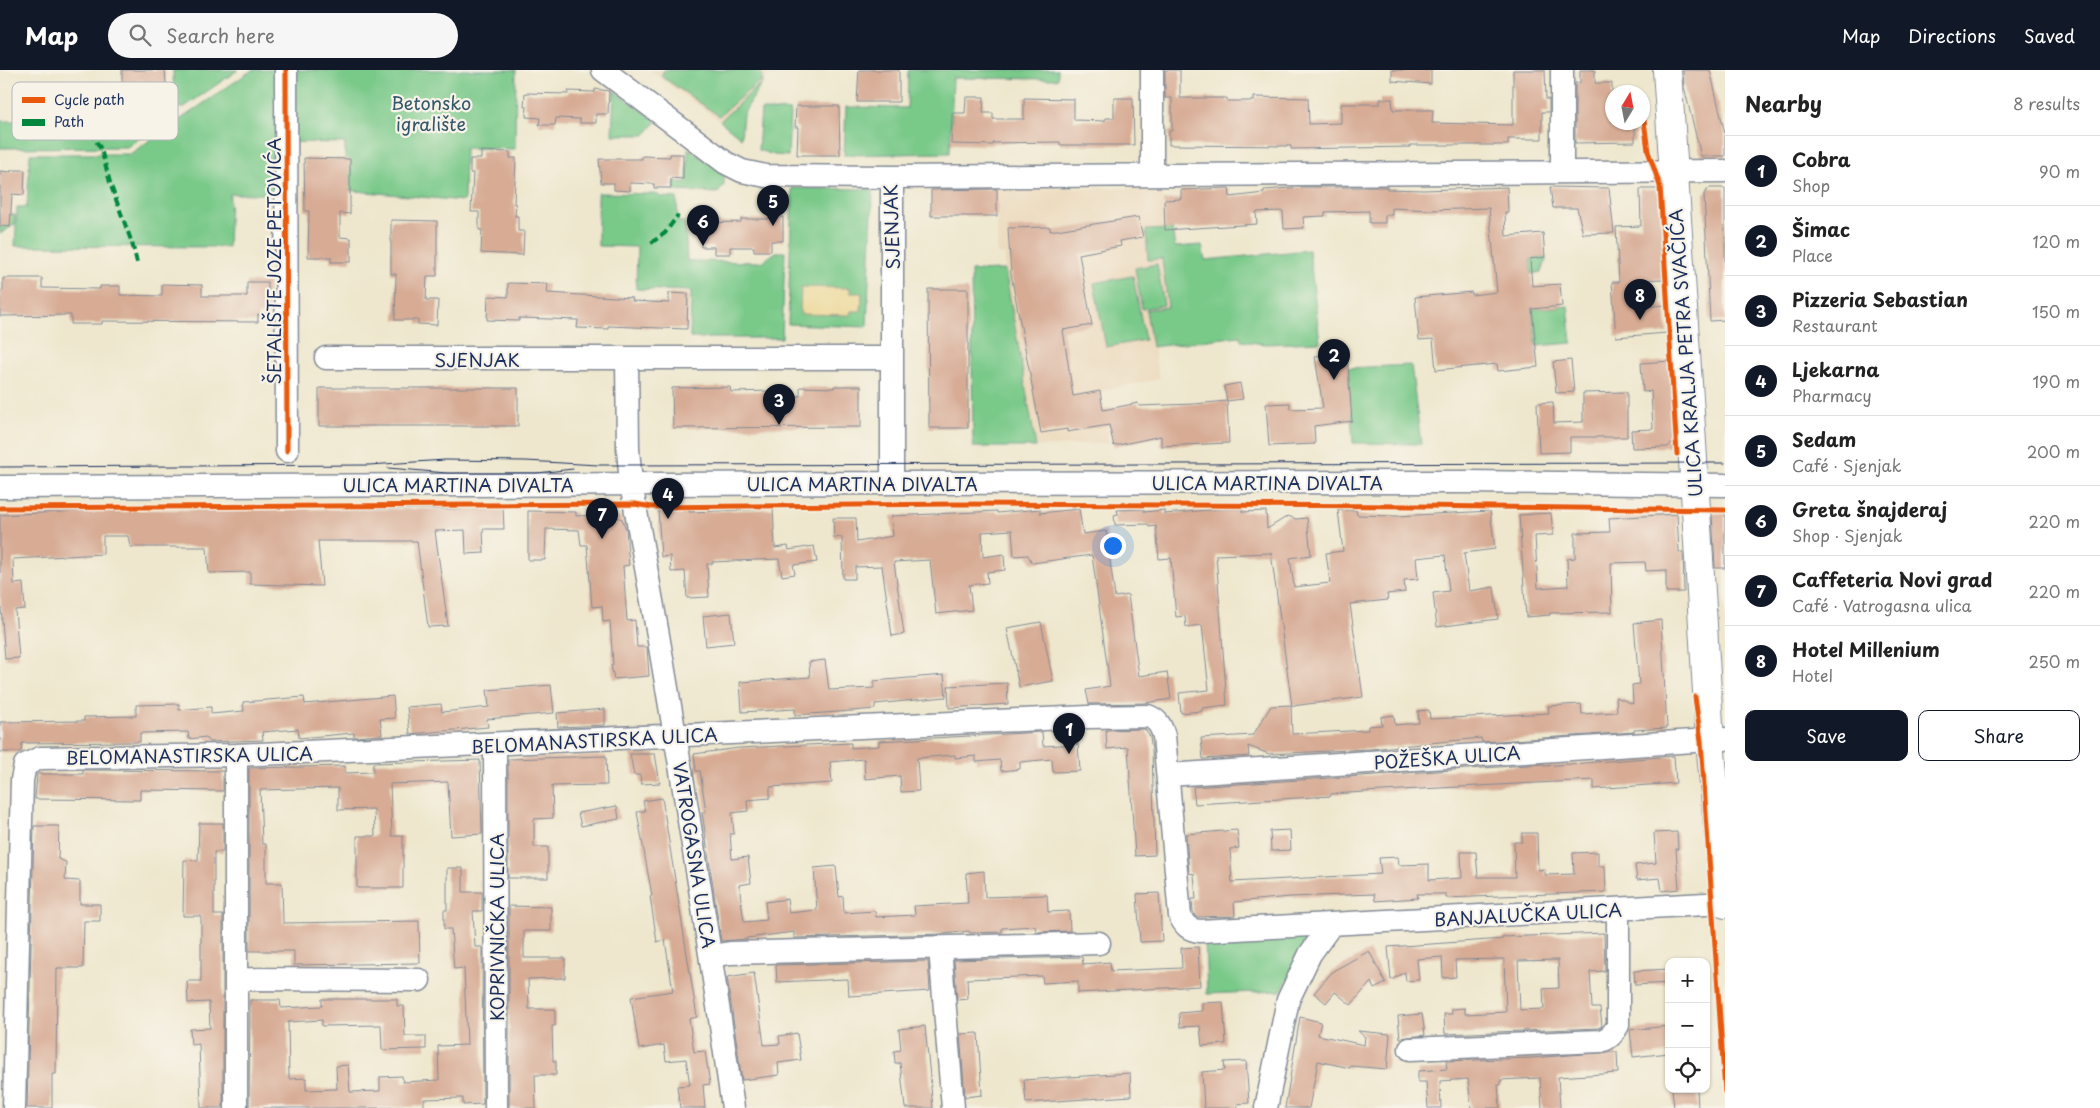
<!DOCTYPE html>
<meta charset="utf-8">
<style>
:root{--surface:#fff;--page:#f6f6f6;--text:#222;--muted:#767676;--line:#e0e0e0;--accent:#111827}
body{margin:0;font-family:"Playpen Sans",sans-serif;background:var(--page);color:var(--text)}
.controls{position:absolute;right:15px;bottom:15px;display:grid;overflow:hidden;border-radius:10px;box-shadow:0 1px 4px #0004}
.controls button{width:45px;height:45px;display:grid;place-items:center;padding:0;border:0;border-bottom:1px solid var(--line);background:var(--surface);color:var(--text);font:25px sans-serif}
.compass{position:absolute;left:1605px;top:15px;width:45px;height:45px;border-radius:50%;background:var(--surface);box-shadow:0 1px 4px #0004;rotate:10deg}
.you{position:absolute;left:1112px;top:475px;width:18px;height:18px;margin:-12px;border:4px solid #fff;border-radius:50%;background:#1a73e8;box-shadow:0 0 0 8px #1a73e833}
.badge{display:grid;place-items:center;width:32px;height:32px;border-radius:50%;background:var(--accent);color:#fff;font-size:16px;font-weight:700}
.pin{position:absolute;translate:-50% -41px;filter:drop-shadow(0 1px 2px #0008)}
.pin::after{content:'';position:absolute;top:26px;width:18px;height:15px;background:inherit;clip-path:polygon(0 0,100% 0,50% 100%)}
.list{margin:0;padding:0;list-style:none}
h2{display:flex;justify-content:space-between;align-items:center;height:65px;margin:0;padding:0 20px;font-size:21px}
h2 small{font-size:16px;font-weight:400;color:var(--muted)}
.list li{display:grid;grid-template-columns:32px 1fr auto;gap:15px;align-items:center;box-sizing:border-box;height:70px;padding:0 20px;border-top:1px solid var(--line)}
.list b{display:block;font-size:19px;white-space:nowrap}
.list p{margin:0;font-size:16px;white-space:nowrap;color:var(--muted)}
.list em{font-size:16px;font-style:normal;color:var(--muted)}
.actions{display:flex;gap:10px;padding:15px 20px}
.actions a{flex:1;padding:11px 0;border:1px solid var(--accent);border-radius:10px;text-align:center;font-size:18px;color:var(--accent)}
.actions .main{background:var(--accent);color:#fff}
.icon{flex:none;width:28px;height:28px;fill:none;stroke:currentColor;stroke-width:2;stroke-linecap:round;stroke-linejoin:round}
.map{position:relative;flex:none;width:1725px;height:1038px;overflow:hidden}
header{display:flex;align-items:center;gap:30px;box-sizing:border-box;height:70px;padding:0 25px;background:var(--accent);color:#fff}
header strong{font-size:24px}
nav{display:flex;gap:28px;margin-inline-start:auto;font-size:18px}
.search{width:350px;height:45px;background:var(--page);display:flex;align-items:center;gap:12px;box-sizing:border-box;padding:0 18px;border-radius:28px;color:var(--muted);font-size:19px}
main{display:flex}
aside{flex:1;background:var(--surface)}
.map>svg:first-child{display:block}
.built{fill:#ebd8ba}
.green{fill:#79c989;stroke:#4a7c74}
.sand{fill:#eeda9e;stroke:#84847e}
.building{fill:#d7ab94;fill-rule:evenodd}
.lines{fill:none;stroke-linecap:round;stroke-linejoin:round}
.minor-casing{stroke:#848b96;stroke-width:25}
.major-casing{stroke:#848b96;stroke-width:30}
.minor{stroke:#fff;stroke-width:22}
.major{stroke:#fff;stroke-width:28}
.tram{stroke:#1b2f5e;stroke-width:1}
.quiet{stroke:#00873e;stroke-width:4;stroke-dasharray:8 4;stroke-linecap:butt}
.cycleway-casing{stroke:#f7f3e8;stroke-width:8}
.cycleway{stroke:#e8590c;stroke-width:5}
.labels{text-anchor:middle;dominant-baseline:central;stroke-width:4.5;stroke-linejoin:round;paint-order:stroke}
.park-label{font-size:18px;fill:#325669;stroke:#f7f3e8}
.street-label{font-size:18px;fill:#1b2f5e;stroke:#f7f3e8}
.key{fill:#f7f3e8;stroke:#b5b8bf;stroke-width:1}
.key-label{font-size:14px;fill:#1b2f5e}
</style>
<header>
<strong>Map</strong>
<div class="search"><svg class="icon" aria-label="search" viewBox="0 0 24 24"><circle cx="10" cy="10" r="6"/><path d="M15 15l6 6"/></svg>Search here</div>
<nav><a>Map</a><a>Directions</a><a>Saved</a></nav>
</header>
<main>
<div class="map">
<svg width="1725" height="1038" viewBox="0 0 1725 1038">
<rect width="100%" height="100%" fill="#f7f3e8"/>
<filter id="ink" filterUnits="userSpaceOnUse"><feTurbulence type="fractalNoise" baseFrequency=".02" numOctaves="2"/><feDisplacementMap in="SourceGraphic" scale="10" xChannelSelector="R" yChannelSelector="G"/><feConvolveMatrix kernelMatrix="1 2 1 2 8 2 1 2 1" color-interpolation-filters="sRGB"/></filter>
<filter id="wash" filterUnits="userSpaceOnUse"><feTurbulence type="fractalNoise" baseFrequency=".0096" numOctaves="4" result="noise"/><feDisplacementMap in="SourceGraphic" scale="20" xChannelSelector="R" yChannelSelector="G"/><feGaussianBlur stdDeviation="1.12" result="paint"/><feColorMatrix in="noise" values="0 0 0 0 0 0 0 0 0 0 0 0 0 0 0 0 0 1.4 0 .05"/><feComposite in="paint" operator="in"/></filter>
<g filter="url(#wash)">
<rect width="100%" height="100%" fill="#eee7cd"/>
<!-- built -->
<path class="built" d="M649 0H775L720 51Z
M1163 118 1165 159H1172L1175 177 1202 175 1205 190 1309 180 1320 272 1265 274 1241 271 1240 266 1153 277 1159 309 1100 321 1109 373 1036 377 1005 200V185L997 184V119Z"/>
<!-- green -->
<path class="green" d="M173 0H238L183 38 174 37Z
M252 0H277L276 124H230L228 177 15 176 17 137H27L30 84H130Z
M285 0H516L515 79 465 78 464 131 345 120V73L284 72Z
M664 0H761L762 9 719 46 661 6Z
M908 0H1058V9L953 8 950 83 844 85 846 37 907 38Z
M764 10 743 44 741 68 720 51Z
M614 21 657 51 645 65H612Z
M118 27 119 44 178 42 127 77 0 78V51H87V28Z
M761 40 790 41 788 86 774 85 758 80Z
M688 78 724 104V115L718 123 675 121 674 112H687Z
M792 118 873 119 867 257 788 254Z
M598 123 656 124 662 127 677 128 678 152H685L687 191 762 192 776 182H785L782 268H690L691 221 636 219 637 177 598 176Z
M0 144 15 145V154L0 164Z
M1172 159 1175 177 1202 175 1205 190 1309 180 1320 272 1265 274 1241 271 1240 266 1152 277 1146 240 1168 237 1162 189 1148 190 1146 160Z
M1545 187 1546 191 1541 202 1531 204 1530 189Z
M1157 194 1164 235 1142 239 1135 198Z
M1005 200 1036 377H973L971 201Z
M1133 206 1145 270 1106 277 1094 213Z
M1568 236 1572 273 1536 276 1532 239Z
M1411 295 1421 374 1353 373 1348 298Z
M1306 862 1307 880 1281 921 1207 924 1205 870Z"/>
<!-- sand -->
<path class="sand" d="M801 217 850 218V223H862L861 241H851L850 245 800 244Z"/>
<g id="blocks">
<!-- building -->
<path class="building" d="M122 0H165L168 38 126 41 125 12H122Z
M859 0H899V32H857Z
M1165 0H1180V28H1227V31H1254V27L1308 28 1309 54 1341 53V34H1380V29H1392L1393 40H1433L1432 53 1513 55V0H1545L1546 29H1549V42H1542V69H1508V75H1410V77L1291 79V76L1169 75V61H1172V28H1165Z
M1392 0H1431V14L1392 11Z
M1580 0H1595V13H1612V52H1626V56H1635V72L1575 73V13H1580Z
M1683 0H1710L1725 64V86H1701L1684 17Z
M595 19 609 21 608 44H596V53H580V49L556 48 555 55H539L540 48 526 47 527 37H524L525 23 568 24V21L595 22Z
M966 27H984L983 43H993V49H1024V28L1074 29V50L1105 51V48H1114V28H1133L1134 75H1060V72L993 73V75L951 74 952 43H965Z
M796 36H839L840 85H797L798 57H795Z
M481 81 510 82V88H516L514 134H516L515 146H518V161H524L523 185 481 183 482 160H479V142H471L473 103H470V89H481Z
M670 84H683V109L671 108V118H654V114L630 113V121L614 120V113H601L599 89H642V86L670 87Z
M304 88 350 89V144L340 143V167L351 168V192H331V187H308L309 141H305Z
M11 100H25L24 125 12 124 10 157 0 156V101L11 102Z
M1303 117H1387V119L1424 120 1507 117 1508 142H1505L1506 166 1543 163 1545 187 1530 189 1532 216 1560 214 1562 236 1532 239 1538 297 1498 301 1497 294 1436 300 1433 269 1419 270 1415 227 1472 222V225L1497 222 1489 138 1430 140 1392 138V145H1385V153H1369V141L1325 142V146L1303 147 1304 158 1284 159 1283 141 1256 142 1257 154 1165 160 1164 130 1181 129V120L1229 118 1230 127 1264 123V120Z
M1550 117 1609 118 1614 163 1583 164 1577 138H1553Z
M1709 118H1725V250L1710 251 1704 124Z
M997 119V146H931V120Z
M1640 119H1659L1664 209 1639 210 1642 237 1665 235 1667 263 1616 267 1612 212H1619L1616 157 1641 156Z
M769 147H783V171H771V181H754V177H730V184H714V177H701V167H698V153L741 152V149H769Z
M1138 147 1143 167 1120 171 1121 176 1079 184 1092 255 1063 260 1073 326 1100 321 1103 340 1138 333 1139 336 1194 334 1227 331 1229 373 1161 376V366L1114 376 1109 355 1067 362V359L1041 363 1011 204 1008 158 1050 157V161Z
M391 150 437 151V206H427L426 230H438L437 255 418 254V250H395L396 204H391Z
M3 208H42V218L100 219V216H120V225L162 226V214L202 215V226H247V212H268V244H258V252L102 251V254H71V245L0 246V221H3Z
M508 213 548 214 547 223 633 228 632 231 669 233V223L688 224 687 259 608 256V259L577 258 578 250 519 248V251L487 250 488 226 508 227Z
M928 219H968V358H929Z
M1347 283 1352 351 1314 356 1315 374 1269 376 1266 334 1290 333V339L1323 338 1315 286Z
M1571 290 1574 322 1556 323 1553 292Z
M1670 291 1674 370 1668 377 1632 378 1631 360 1653 359 1651 321 1643 322 1641 293Z
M1240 313 1243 329 1227 331 1224 316Z
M834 316H861V357L673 358 672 318 730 317 731 322 772 321V326H800V317L834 318Z
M319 318H518V356H319Z
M1627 322V367H1570V382L1539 383 1537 333 1553 332 1554 353 1583 352V323Z
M503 437 504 459H483L484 483 466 484 465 460 435 461 448 556 428 557 417 471H318L322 516 250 514V502L209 503 207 477H130L128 466H103V484L13 489 14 514 23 513 25 539 15 540 19 588 5 589 0 525V445L101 440 453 439Z
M689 438V442L773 439 775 478 788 476 789 480 814 476 817 492 793 495 795 504 782 506 779 489 712 492V494H707L709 527 687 528 685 501 671 502 670 486 661 487 658 439Z
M1040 439V443L1079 439 1083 464 1106 461 1115 527 1128 525 1139 606 1167 602 1171 629 1145 633 1089 634 1086 620 1110 616 1092 485 1032 493 1028 485 1014 486 1012 460 982 462 983 487 1004 484 1005 500 987 502 988 513 969 515 972 540 936 544 930 490 894 492 904 564 892 566 882 496 855 497V509H843L842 467 834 468 833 448H856L857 472 893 466 891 446 997 441V443Z
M1144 439V442L1164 440V444L1220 439H1242V442L1266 441 1267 459 1288 446 1296 449 1307 448 1311 485 1290 488 1294 517 1330 513 1326 483 1343 481 1338 440H1356L1357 445 1397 446 1490 441 1495 479 1464 483 1469 521 1494 517 1498 549 1437 557 1433 523 1449 521 1445 485 1416 488 1418 509 1404 510 1405 522 1387 524 1388 530 1350 534 1363 627 1292 636 1271 483 1216 485 1227 635 1202 638V641L1181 643 1179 623 1209 620 1202 555 1186 557 1185 546 1176 547 1171 488 1159 489 1156 456 1149 457 1148 454 1115 455 1114 445 1118 444 1117 440Z
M528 441 576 442V446L611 444 622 449 626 459 629 495 623 496 627 551 635 550 637 577H647L649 606 614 609 611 595H613L610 551 603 552 602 536 592 537 587 475H581L579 460 546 459 545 490H528Z
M1551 443 1553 465 1535 466 1538 518 1568 516 1567 489 1575 488V463L1610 462 1609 448 1677 444 1679 482H1683L1684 522H1666V500L1646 501 1645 492 1611 493 1612 542 1550 543V545L1526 547 1519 445Z
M1712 443H1725V498H1715Z
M731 543 734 573 706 576 703 546Z
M1661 550 1667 658 1634 660V662L1482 672 1481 668 1370 679 1269 684 1248 676 1249 686 1203 689 1201 668 1253 665 1271 636 1291 635 1292 664 1368 660V656L1382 655 1381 647 1394 645 1395 655 1419 653 1418 641 1429 640 1430 649 1549 643 1548 636 1581 634 1582 644 1617 642 1616 627 1633 634 1632 615 1639 614 1634 553Z
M1041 552 1053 611 1019 617 1007 558Z
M825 590 829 620 874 618V611L944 605 946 627 875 634V639L852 641 795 645V639L742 642 740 612 810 607 809 592Z
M1007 613 1008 634 949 638 948 616Z
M551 615 554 643 487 649 488 657 410 664 407 637 441 634 442 642 489 637 487 620Z
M393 626 395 648 380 649 382 665 354 667V663L299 668 298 659 262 662 263 670 209 672 206 667 189 669 188 662 140 663V672L22 673 21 682H0V652L84 651V647L136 646V635L179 634V640L211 637V644L244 641 243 632 304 627 305 634Z
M605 639V655L558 657 557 643Z
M1145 659 1150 667 1152 680 1155 785 1135 786 1128 677 1107 679 1106 660Z
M1042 662 1043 676 1078 674 1080 701 1053 702 1052 689 1020 692V699L1001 701 1000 690 976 692V686L955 688V685L917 688 919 721 901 722 900 706 865 709 864 689 830 692 832 713 770 717V728L747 730 748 741 732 743 734 764H730L732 789 748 787 751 813 739 815 744 852 767 850 765 832 787 829 789 843 817 840 814 798 836 796 839 827 843 826 844 843 875 841 876 847 915 845 914 836 968 833 966 803 984 801 985 827 1047 825 1048 842 1069 841 1070 861 1036 862 1035 856 1002 858V862L970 863 969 861 944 864 794 868V862L747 868V869L721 871 702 742H706L700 701H696L694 684 739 678 851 673V678L879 676V671Z
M630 684H655L660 713 641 714 640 705H634Z
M606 686 607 715 552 716 553 748 534 749V777H548V808H508V689Z
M1674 686 1676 713 1594 719V710L1382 721 1331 724V726L1195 734 1193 717 1544 694V696Z
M480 690 482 764 451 766 448 712 390 714 392 766H403V818H357V766H375L374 739 338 740V718L260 720 262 774H266V813H282L283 853 419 851 420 893 294 895V881H249V698L345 696V703L373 702V693Z
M83 700 223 701V721L140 720V730L35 729 37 704H83Z
M662 728 697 947 689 949 694 982 705 981 710 1014 703 1015 705 1038H680L677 1016 690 1015 686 989 666 991 664 975 639 979 631 927 673 921 665 870 657 872 650 826H652L637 742 645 741 643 731Z
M617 736 619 749 581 756 578 743Z
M199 753H223V782H214V845H223V1038H201L199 974 191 975 190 959 210 958 209 932 188 933 187 911H201V846H183L184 790 198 791Z
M34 756H59L58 789 66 792 65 810 80 811V834H100V851H84L83 898H57L56 1004H52V1038H27Z
M1237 760 1239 778 1230 779 1232 812 1381 804 1379 788 1398 787 1399 795 1429 794V810L1462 808 1461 782H1476L1478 807H1515L1514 772H1522V763H1537L1538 800 1545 799V805L1574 804 1573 783 1598 782V796H1605L1606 822 1446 828V824H1417L1418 828 1375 831 1374 824 1290 827 1234 832 1235 846 1196 847 1193 842 1192 829H1196L1194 804 1189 803 1186 764Z
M1290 760 1291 780 1271 781 1270 761Z
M1677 762 1678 779H1676L1679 819 1662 821 1660 808 1637 810 1635 795 1656 793 1654 763Z
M447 798H463V822H482V841H473L475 877H482L483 1034 463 1035V1028L424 1029V1036L380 1038H249L250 930H280L281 938 322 936V929H397V936H404L405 966H426V979L382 980 381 955 322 956V950L288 952 289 1009 306 1008V1020L337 1019 336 996 348 995 350 1022 380 1021V1007L402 1006 403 1012 439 1010 438 976 467 975 464 898 454 899 451 859H444V840H447Z
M1159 823 1162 871 1140 872 1137 824Z
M509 836 551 837V861H524V888H565V908L528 909 529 939H555V956H552L553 991H556V1005H535L536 1038H509Z
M1604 863 1605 901 1590 902 1592 938H1600L1602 956 1598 958 1445 964 1444 944H1452L1451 939 1465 938V944L1506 942 1504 889 1455 890 1456 907 1443 908 1442 887 1417 889 1419 910 1406 911 1405 902 1391 910 1388 877 1503 869V867ZM1558 890 1559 918 1543 919 1544 939 1520 940 1518 891Z
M1198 877 1200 916 1078 923V911L1043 913 1042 906 967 909 968 929 957 930 954 890 1082 887 1083 894 1110 892 1111 901 1182 898 1181 878Z
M1369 881 1386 913 1374 919 1371 912 1351 935 1335 922 1326 933 1314 923 1333 901Z
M928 891 930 921 849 926 848 909 777 912 776 895Z
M1669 899V913L1635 915 1634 901Z
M754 903 764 975 780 974 779 966 797 963 801 990 778 993 779 1005 742 1010 727 907Z
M1223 932 1226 974 1202 976 1200 956 1180 957 1179 943 1202 941V933Z
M1422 944 1425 965 1400 968 1398 946Z
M1300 947 1321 952 1318 965 1364 975 1365 967 1358 961 1390 964 1387 999 1350 996V998L1318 991 1309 1038H1285Z
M925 956 933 1038H905L900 993H895L894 981 901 980 899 959Z
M1669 956V983L1633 987 1630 960Z
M978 963 982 1025 965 1027 960 964Z
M1608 982H1617L1618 1003 1558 1007 1560 1038H1542L1540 1008 1501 1010V1015H1498L1500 1038H1471L1468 1009 1440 1011 1441 1038H1428L1426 1012H1418V1001L1447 999 1446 991 1532 988Z
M1246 991 1249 1033 1237 1034 1238 1038H1204L1202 1002 1225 1000 1224 992Z
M1130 1003 1131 1026 1026 1033 1024 1010Z
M1672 1019H1697L1698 1038H1674Z"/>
</g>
</g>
<g filter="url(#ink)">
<use href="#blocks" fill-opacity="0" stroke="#848b96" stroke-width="1"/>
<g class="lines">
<defs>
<path id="minor" d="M286 0 287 381
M603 0 726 93 742 101 766 106 892 107 1725 101
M1562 0V101
M1152 105V0
M326 288H892
M627 289 628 379 631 414C669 621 703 829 733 1038
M892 413V107
M0 417 892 413 1465 412 1725 415
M495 675 496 1038
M1168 705 1725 669
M940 878 953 1038
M711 886 730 883 1099 873
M237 909 419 910
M1410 979 1601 971C1610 968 1614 963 1618 955V839
M14 1038 22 710 25 695 40 688 236 685 1088 647 1148 646C1158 650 1161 656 1164 666L1180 846C1185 856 1189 860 1200 861L1725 833
M236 1038V685
M1266 1038 1288 930 1310 884 1331 855"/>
<path id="major" d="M1667 0 1692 373 1710 671 1725 834"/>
</defs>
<!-- minor casing -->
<use href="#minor" class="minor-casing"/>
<!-- major casing -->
<use href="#major" class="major-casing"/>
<!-- minor -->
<use href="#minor" class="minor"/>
<!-- major -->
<use href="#major" class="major"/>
<!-- tram -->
<path class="tram" d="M0 397 369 395 445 390 526 391 598 395 1725 393
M388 398 447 403H537L573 399"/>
<!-- quiet -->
<path class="quiet" d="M71 31 101 79 111 116 132 173 138 196
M651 173 665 163 678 145"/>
<defs>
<path id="cycleway" d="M286 0 287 381
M1642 35 1648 81 1660 116 1677 384
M0 438 635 434 652 437 954 434 1420 436 1725 440
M1695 627 1701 671 1725 1022"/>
</defs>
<!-- cycleway casing -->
<use href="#cycleway" class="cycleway-casing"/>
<!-- cycleway -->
<use href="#cycleway" class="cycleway"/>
</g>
</g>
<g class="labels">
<!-- park labels -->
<g class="park-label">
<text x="431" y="32">Betonsko<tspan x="431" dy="21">igralište</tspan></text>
</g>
<!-- street labels -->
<g class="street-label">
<text transform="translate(891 157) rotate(-92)">SJENJAK</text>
<text transform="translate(273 191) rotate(-90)">ŠETALIŠTE JOZE PETOVIĆA</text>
<text transform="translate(1685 283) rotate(-94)">ULICA KRALJA PETRA SVAČIĆA</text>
<text x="477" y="289">SJENJAK</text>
<text x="1267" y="412">ULICA MARTINA DIVALTA</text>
<text x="862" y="413">ULICA MARTINA DIVALTA</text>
<text x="458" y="414">ULICA MARTINA DIVALTA</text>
<text transform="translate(594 670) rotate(-3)">BELOMANASTIRSKA ULICA</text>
<text transform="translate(189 685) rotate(-1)">BELOMANASTIRSKA ULICA</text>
<text transform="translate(1447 687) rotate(-4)">POŽEŠKA ULICA</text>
<text transform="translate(695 785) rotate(81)">VATROGASNA ULICA</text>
<text transform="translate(1528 844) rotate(-3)">BANJALUČKA ULICA</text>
<text transform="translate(496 857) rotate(-90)">KOPRIVNIČKA ULICA</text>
</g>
</g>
<!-- legend -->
<rect x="12" y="12" width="166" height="58" rx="8" class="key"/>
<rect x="22" y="27" width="23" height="6" fill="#e8590c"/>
<rect x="22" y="49" width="23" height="7" fill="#00873e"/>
<g class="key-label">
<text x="54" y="35">Cycle path</text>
<text x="54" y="57">Path</text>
</g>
</svg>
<div class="controls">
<button>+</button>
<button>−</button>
<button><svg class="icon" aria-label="locate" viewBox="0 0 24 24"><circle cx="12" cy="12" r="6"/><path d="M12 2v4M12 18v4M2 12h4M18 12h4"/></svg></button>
</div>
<svg class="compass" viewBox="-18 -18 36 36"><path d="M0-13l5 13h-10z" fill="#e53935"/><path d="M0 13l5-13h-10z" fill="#767676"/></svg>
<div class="you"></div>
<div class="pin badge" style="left:1069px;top:684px">1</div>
<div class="pin badge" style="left:1334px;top:310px">2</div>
<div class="pin badge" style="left:779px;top:355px">3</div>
<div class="pin badge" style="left:668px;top:449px">4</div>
<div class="pin badge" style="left:773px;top:156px">5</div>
<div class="pin badge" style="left:703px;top:176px">6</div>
<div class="pin badge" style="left:602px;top:469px">7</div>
<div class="pin badge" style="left:1640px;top:250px">8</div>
</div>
<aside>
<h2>Nearby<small>8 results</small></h2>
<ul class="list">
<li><span class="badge">1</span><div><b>Cobra</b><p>Shop</p></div><em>90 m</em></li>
<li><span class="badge">2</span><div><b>Šimac</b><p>Place</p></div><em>120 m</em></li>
<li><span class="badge">3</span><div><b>Pizzeria Sebastian</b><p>Restaurant</p></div><em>150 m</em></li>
<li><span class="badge">4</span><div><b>Ljekarna</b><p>Pharmacy</p></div><em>190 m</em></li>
<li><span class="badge">5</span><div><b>Sedam</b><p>Café · Sjenjak</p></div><em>200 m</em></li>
<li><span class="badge">6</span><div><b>Greta šnajderaj</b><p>Shop · Sjenjak</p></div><em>220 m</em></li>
<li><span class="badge">7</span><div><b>Caffeteria Novi grad</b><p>Café · Vatrogasna ulica</p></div><em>220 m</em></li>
<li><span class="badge">8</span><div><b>Hotel Millenium</b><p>Hotel</p></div><em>250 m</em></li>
</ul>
<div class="actions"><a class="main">Save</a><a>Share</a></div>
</aside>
</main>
